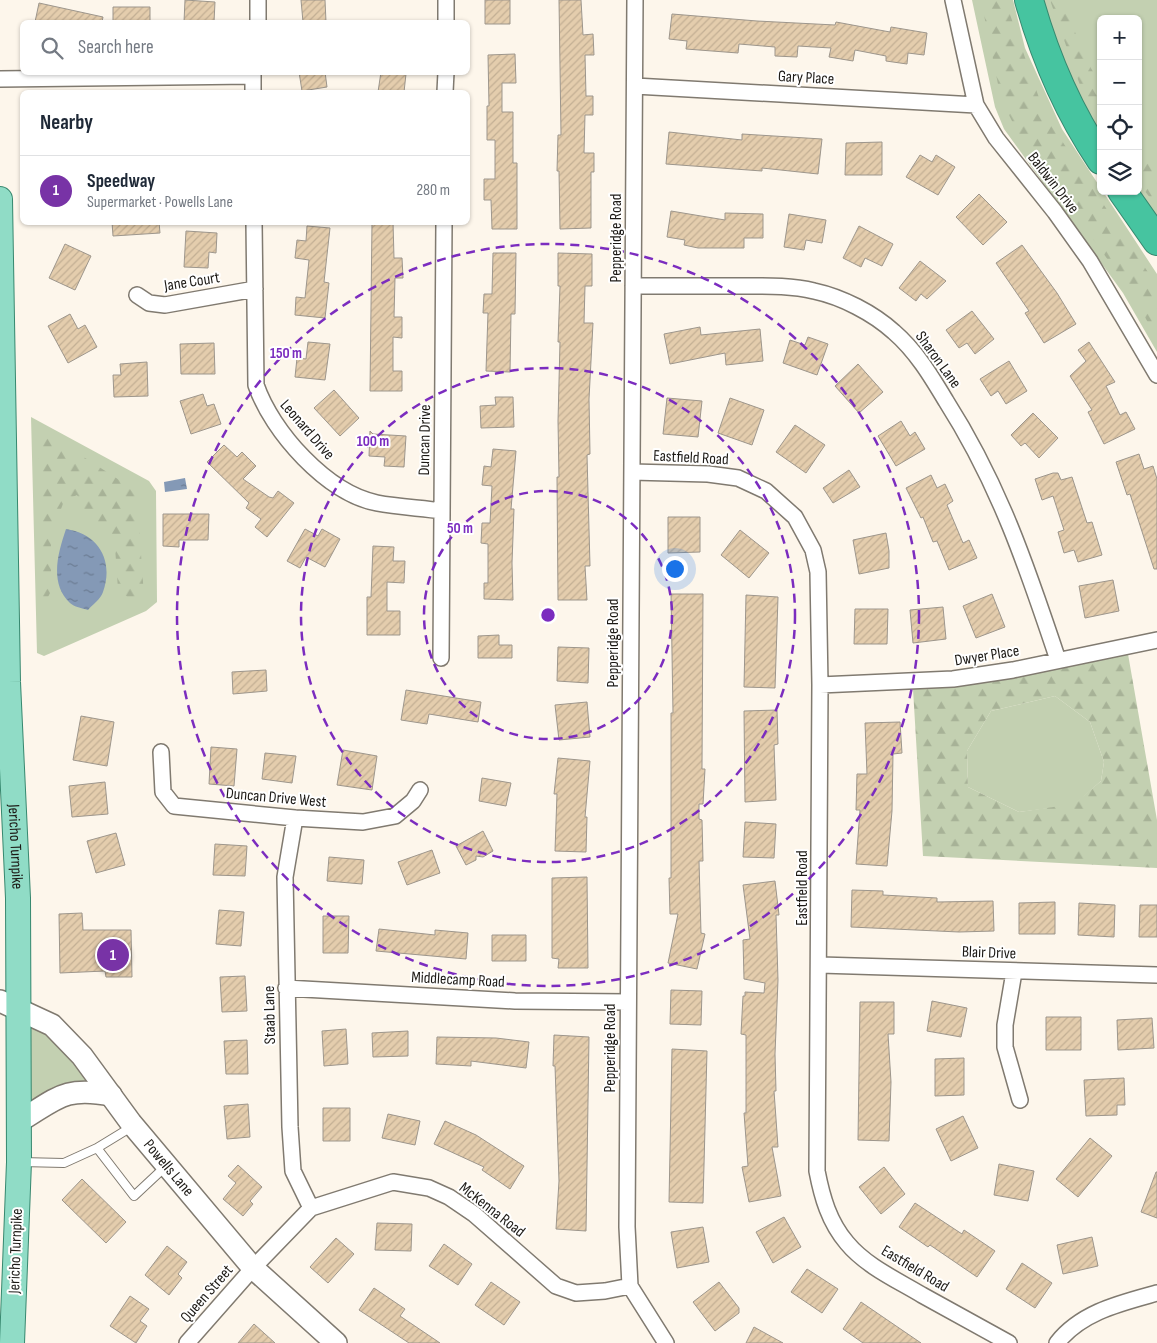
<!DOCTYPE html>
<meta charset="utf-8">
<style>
:root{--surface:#fff;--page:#f2f2f3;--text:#1f2937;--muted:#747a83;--line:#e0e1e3;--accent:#7833a6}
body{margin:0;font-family:"Sofia Sans Condensed",sans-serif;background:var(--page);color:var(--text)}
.controls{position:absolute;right:15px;top:15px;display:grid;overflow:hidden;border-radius:8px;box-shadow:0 1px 4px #0004}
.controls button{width:45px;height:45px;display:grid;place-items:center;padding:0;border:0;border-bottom:1px solid var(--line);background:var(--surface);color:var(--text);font:25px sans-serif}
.you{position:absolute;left:674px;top:568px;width:18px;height:18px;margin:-12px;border:4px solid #fff;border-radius:50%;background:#1a73e8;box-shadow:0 0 0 8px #1a73e833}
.badge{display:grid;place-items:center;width:32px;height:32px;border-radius:50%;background:var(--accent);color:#fff;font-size:16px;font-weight:700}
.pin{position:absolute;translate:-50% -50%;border:2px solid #fff;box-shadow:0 1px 5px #0006}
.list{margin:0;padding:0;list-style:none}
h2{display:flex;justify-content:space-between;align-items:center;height:65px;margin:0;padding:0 20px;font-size:21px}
h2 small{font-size:16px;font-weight:400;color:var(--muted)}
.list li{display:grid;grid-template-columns:32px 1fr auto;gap:15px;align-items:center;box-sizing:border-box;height:70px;padding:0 20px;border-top:1px solid var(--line)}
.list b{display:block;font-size:19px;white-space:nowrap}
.list p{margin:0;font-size:16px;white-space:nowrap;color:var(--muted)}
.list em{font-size:16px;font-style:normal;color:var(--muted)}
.icon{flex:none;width:28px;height:28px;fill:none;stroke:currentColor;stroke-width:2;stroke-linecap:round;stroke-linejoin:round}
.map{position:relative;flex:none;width:1157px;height:1343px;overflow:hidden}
.search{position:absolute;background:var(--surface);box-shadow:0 1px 4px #0004;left:20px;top:20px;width:450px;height:55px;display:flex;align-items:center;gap:12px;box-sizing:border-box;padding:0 18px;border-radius:8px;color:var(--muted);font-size:19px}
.panel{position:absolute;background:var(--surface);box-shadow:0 1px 4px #0004;left:20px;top:90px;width:450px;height:135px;border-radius:8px}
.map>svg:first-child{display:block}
.grass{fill:#c3d0b1}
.forest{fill:url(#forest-firs);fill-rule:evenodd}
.water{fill:url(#water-ripples)}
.building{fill:url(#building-hatch);stroke:#9d968c}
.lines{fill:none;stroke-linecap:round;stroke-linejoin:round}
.lane-casing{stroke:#807a70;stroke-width:10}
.street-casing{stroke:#807a70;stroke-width:18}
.secondary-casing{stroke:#807a70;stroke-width:24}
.primary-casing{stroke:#37886f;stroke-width:26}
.highway-casing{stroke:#37886f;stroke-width:30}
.lane{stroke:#fff;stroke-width:8}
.street{stroke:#fff;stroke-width:15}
.secondary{stroke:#fff;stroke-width:21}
.primary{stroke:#90dcc6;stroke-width:24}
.highway{stroke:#46c4a0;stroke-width:28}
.ring{fill:none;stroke:#7b2cbf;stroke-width:2.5;stroke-dasharray:9 6}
.labels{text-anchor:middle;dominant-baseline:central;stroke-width:4;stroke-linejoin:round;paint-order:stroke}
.street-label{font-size:16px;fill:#1c1915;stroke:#fff}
.centre{fill:#7b2cbf;stroke:#fff;stroke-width:2.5}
.ring-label{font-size:15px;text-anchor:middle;font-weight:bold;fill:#7b2cbf;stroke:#fff;stroke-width:4;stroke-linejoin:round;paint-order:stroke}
</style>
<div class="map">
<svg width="1157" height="1343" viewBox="0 0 1157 1343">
<defs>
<pattern id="forest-firs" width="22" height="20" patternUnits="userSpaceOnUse" patternTransform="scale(1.25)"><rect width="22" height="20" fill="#c3d0b1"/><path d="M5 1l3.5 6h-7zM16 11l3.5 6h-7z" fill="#a7b297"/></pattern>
<pattern id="water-ripples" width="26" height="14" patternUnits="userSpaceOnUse" patternTransform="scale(1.25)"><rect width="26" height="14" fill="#8499b6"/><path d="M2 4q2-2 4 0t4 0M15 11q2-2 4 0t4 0" fill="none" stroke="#6b7c93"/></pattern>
<pattern id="building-hatch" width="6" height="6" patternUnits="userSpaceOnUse" patternTransform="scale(1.25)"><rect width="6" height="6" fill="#e4cdad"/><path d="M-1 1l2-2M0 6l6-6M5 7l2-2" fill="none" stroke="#c3af94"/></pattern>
</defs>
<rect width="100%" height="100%" fill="#fdf6eb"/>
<!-- grass -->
<path class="grass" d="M972 0H1013L1025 48 1062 129 1157 274V352L1123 293 1004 129 995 107Z
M1041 0H1157V220L1138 191V19H1101V143L1052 42Z
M31 417 149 481 156 491 157 602 146 611 44 656 37 653Z
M1055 696 1090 722 1104 762 1101 781 1074 805 1019 812 968 787 967 751 991 711Z
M26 1018 50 1031 97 1086C63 1081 52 1086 26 1108Z"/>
<!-- forest -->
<path class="forest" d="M981 0H1005L1045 115 1157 286V340L1134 296 1021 139 1001 99Z
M1050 0H1064L1082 52 1101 86V126L1087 105Z
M1138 147 1157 174V206L1138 183Z
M48 434 127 485 137 498 144 596 132 601 118 589 115 547 92 524 77 495 64 501 51 536V591L43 607 38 437Z
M1128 654 1157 820V868L923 856 913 689C986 684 1057 670 1128 654ZM1055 696 1090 722 1104 762 1101 781 1074 804 1019 812 968 787 967 751 991 711Z"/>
<!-- water -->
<path class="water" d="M185 478 187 489 165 492 164 482Z
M66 529C99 534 114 561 103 592 101 599 92 605 88 610 82 608 74 607 70 603 49 583 58 553 66 529Z"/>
<!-- building -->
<path class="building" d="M185 0 215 2 214 22H184Z
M301 0H325L326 22H303Z
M485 0H510V24H485Z
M559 0H581L583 35 593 34 594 55H585L586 96H593V115H585L584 153H594V172H591V228L560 229 559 171H557L558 135H561Z
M39 3 103 17 102 22H35Z
M113 7H150V22H113Z
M672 14 757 21 835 25 836 22 890 32 891 27 927 33 924 55 908 53 907 64 886 61V56L855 50 853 61 829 57 831 48 798 46 797 57 775 56V47L739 44 738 53 686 49 687 41 669 39Z
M515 54 516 83H502V112H513V163H517V229H492L491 200H484V179H495V140H487V106H489L488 55Z
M299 72H325L327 87 302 91Z
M381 72 406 74 404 92H378Z
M669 132 742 140V134L822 139 818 174 762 168V171L666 164Z
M882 142V175H845L846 143Z
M920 155 932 162 936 155 955 167 938 195 906 177Z
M979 194 1007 222 983 245 956 217Z
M671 211 725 220V213L763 214V238H744V248H698L684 245 685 240 667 237Z
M789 214 826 220 822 243 806 240 804 250 784 247Z
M112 222H159L160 233 113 236Z
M372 222H393L394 258H402L403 278H395L394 317H402V338L393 337V371H402V391H370Z
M307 226 330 228 324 282 329 283 325 318 295 315 296 297 305 298 309 260 295 258 297 240 306 241Z
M859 226 893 244 882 266 865 258 861 267 843 258Z
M186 231 217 233 216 253 209 252 208 268 184 267Z
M65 244 91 256 75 290 49 278Z
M1022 245 1057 293 1076 324 1044 343 1025 313 1029 311 996 263Z
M493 253H516L515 314H511L510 372 486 371 488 313H483L484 294H492Z
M558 253 592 254V286H585L584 323H593L589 399 590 454 587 455 590 566H585L587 600H558L557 477H559L558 421 560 342H558L560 286H558Z
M920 261 946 281 927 299 921 294 916 301 899 288Z
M972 311 994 339 975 354 967 343 959 348 946 330Z
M70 314 78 329 85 325 97 347 68 363 48 326Z
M700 327 701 335 760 329 763 361 726 365 725 353 670 364 664 334Z
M808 337 828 344 817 375 783 363 790 340 805 345Z
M308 342 330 344 325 380 295 377 297 358 306 359Z
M1089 342 1115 382 1106 386 1120 415 1126 412 1135 429 1104 444 1088 412 1092 410 1070 376 1086 361 1078 350Z
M214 343 215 374H181L180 344Z
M1009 361 1027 391 1006 404 998 391 991 396 980 379Z
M147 362 148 396 114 397 113 375H121L120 364Z
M858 364 883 392 859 413 835 386Z
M334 390 359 418 340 436 314 408Z
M203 394 207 406 214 404 221 424 191 434 180 401Z
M495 397H513L514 427 481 428 480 406 496 405Z
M667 398 702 401 698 437 663 434Z
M730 398 764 410 752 445 718 433Z
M1033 413 1058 438 1039 458 1025 443 1021 446 1011 435Z
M901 421 910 436 915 432 925 449 896 466 878 436Z
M795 425 825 445 806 473 776 452Z
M370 431 373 434 406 436 404 467 384 466 385 457 369 456Z
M224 445 237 457 242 452 256 466 243 479 269 497 273 498 278 491 294 503 267 537 255 527 261 519 246 508 249 503 207 462Z
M493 449 516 451 511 509H514L512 563 513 600 484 599V583H488V544L481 543 482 523H490L492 486 482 485 484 466 491 467Z
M1139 454 1144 469 1153 466 1157 479V569H1154L1130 494 1127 495 1116 462Z
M849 470 860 487 833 503 823 488Z
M1053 473H1058L1061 480 1072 477 1087 523 1092 522 1102 555 1078 562 1074 550 1064 553 1058 532 1064 530 1053 496 1042 500 1035 479Z
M931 475 937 488 945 484 953 501 947 505 963 543 969 540 977 558 949 570 937 541 933 542 923 517 921 518 906 488Z
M163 514H209L208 540H179V547L163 546Z
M668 517H700V552L668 553Z
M305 529 318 536 322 529 340 539 325 567 306 557 300 568 287 561Z
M740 530 769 553 749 578 721 555Z
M886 533 889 551V568L859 574 853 540Z
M373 546 394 547 393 561H405L404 583 387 582V611H400V635H367V597H371Z
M1113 580 1119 611 1085 618 1079 586Z
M671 594H703L702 769H705L703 804H699V819L702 820 703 861H699L701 933 705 934 697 969 668 963 678 914H670L669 878H671V713H673Z
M992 594 1005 627 976 638 963 606Z
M746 595 778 597 775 688 744 687Z
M943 607 946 639 913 643 910 610Z
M855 609H888L887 644H854Z
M499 635V645H512V658H478V636Z
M558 647 589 648 588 683 557 681Z
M266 670 267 691 233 694 232 672Z
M406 690 481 702 478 722 429 714 427 724 401 720Z
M587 702 590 737 559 740 555 705Z
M777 710 778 744 774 745 776 800 745 802 744 711Z
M81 716 114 722 107 766 73 760Z
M900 722 902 753 893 754 892 811 887 866 856 864 860 810H856L857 774H867L865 723Z
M211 747 237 749 234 786 209 784Z
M343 750 377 756 372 790 337 785Z
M265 753 296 756 292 783 262 779Z
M558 758 590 761 585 817H587L586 852 555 851 557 794H554Z
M482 778 511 783 506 806 479 801Z
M105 782 108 814 72 817 69 786Z
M745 822 776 824 774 858 743 857Z
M483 831 493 851 483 857 476 856V860L466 865 456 846Z
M116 833 125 865 96 873 87 841Z
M215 844 247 846 245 876 213 875Z
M432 850 440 873 407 885 398 862Z
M329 857 364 860 362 884 327 881Z
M587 877 588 968H558L559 959 552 958V878Z
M775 881 779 915H776L778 980 775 1054 776 1091H774L778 1147H772L781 1196 749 1202 742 1167 748 1166 744 1113H746V1035L741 1034 743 996H745V992L764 993 765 983 744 979 743 940 750 939 743 885Z
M852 890 883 891V895L937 898V902L993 901 994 931 959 932 851 927Z
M1055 902V934H1019V903Z
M1079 903 1115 905 1114 937 1078 935Z
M1140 905H1157V937H1139Z
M219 910 244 912 241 946 216 944Z
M82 913 83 930H131L132 977H106L105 971 60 973 59 914Z
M323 916H349L348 953H323Z
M379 929 435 935V930L468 933 466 959 376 951Z
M492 935H526V961H492Z
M245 976 247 1011 222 1012 220 977Z
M671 990 702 991 701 1025 670 1024Z
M932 1001 967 1008 961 1037 927 1031Z
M860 1002H894V1034H888L891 1082 889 1141 858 1140Z
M1046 1017H1081V1050H1046Z
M1152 1018 1154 1048 1118 1050 1117 1020Z
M346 1029 348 1064 324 1066 322 1031Z
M408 1031V1056L373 1057 372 1033Z
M554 1035 589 1037 586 1231 556 1229 559 1181 555 1066H553Z
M437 1037 496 1038 529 1042 526 1068 471 1061V1066L436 1064Z
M247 1040 248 1074H226L224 1041Z
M672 1049 707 1051 703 1203 669 1202Z
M964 1058V1095L935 1096V1059Z
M1124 1078 1125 1105H1117V1115L1086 1116 1084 1080Z
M248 1104 250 1137 227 1139 224 1106Z
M323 1108H350V1141H323Z
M388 1114 420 1121 415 1145 382 1138Z
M963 1116 978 1148 951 1161 936 1129Z
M445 1121 476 1135 524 1166 510 1189 482 1170 484 1167 434 1144Z
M1090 1138 1112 1156 1078 1197 1056 1179Z
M999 1164 1034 1171 1028 1201 994 1195Z
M238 1165 262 1187 250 1201 253 1204 243 1216 223 1199 236 1183 228 1176Z
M884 1167 905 1194 881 1214 859 1187Z
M1156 1172H1157V1218L1141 1212Z
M82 1179 126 1222 106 1243 62 1200Z
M915 1203 962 1234 964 1230 995 1251 977 1277 930 1245 928 1247 899 1227Z
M784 1217 801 1247 773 1263 756 1232Z
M377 1223 412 1224 411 1251 375 1250Z
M703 1227 709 1262 677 1268 671 1232Z
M1092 1237 1098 1266 1063 1274 1057 1245Z
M336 1238 354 1254 328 1283 310 1267Z
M444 1244 472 1264 458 1285 429 1266Z
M167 1246 187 1262 178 1274 182 1278 169 1295 145 1275Z
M1022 1263 1052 1283 1035 1308 1006 1289Z
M807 1269 838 1289 822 1313 791 1292Z
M491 1282 520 1302 504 1325 475 1305Z
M719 1282 739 1308V1313L715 1331 693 1302Z
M374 1288 405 1309 400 1316 440 1343H409L359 1310Z
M130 1296 149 1309 140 1321 147 1326 136 1343 110 1326Z
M861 1302 921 1343H863L843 1329Z
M254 1324 275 1343H238Z
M754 1327 783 1343H746Z"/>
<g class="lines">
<defs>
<path id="lane" d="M97 1148 134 1196 165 1167
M21 1162 64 1163 97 1148 133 1126"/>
<path id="street" d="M258 0V22
M953 0 976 105 996 138 1055 212 1090 261 1157 375
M446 22V0
M0 79 252 76
M635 86 976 105
M253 92V72
M445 92 446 72
M254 222 256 385C272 432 327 493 377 503 398 507 421 508 442 511
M633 286C668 286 704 286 739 286 764 286 790 285 814 291 842 297 873 313 894 332 916 351 931 376 946 401 999 484 1027 567 1058 660
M137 295 149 303 165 305 255 289
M632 472 708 474 738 478 766 491 795 517 813 550 818 572 820 685 817 1171C822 1197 829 1222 847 1243 866 1266 897 1280 922 1295 951 1311 980 1327 1009 1343
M441 658 444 222
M820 685 953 679 1013 670 1157 640
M161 752 163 792 174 806 295 818 363 822 395 816 413 801 420 790
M295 818 285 877 290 1127 293 1171 311 1208
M820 965 1157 975
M1014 972 1005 1025V1047L1020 1100
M286 988 515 1001 628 1002
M630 1286 627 1227 635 0
M630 1286 666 1343
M187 1343 253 1268 311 1208 393 1182 429 1188 449 1197 474 1214 556 1286 576 1293 605 1291 630 1286
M1057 1343C1081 1312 1121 1303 1157 1293"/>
<g id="secondary">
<path id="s1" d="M0 1001 52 1025 82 1056 131 1123 253 1268 336 1343"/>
<path d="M18 1122C57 1099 63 1086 111 1095"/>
</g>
<g id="primary">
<path id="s2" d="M0 199 8 682 18 898 19 1162 12 1343"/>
</g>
<path id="highway" d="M1029 0C1045 57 1068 111 1101 160
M1122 191 1157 241"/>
</defs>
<!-- lane casing -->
<use href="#lane" class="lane-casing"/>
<!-- street casing -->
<use href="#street" class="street-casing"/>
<!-- secondary casing -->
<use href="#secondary" class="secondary-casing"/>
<!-- primary casing -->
<use href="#primary" class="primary-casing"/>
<!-- highway casing -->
<use href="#highway" class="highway-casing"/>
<!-- lane -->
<use href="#lane" class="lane"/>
<!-- street -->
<use href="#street" class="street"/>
<!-- secondary -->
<use href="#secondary" class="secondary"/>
<!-- primary -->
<use href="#primary" class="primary"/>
<!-- highway -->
<use href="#highway" class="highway"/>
</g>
<!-- distance rings -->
<g class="ring">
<circle cx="548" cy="615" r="124"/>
<circle cx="548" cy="615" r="247"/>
<circle cx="548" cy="615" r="371"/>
</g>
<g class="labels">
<!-- street labels -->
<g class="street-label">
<text transform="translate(806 78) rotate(3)">Gary Place</text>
<text transform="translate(1053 183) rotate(52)">Baldwin Drive</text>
<text transform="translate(616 238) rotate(-90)">Pepperidge Road</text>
<text transform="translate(192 282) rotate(-9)">Jane Court</text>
<text transform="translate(938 360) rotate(54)">Sharon Lane</text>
<text transform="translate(307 430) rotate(49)">Leonard Drive</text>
<text transform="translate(425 440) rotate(-89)">Duncan Drive</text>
<text transform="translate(691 458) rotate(3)">Eastfield Road</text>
<text transform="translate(613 643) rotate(-90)">Pepperidge Road</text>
<text transform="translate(987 656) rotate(-9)">Dwyer Place</text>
<text transform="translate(276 798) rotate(5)">Duncan Drive West</text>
<text stroke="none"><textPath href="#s2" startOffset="648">Jericho Turnpike</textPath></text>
<text transform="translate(802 888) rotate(-90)">Eastfield Road</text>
<text transform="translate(989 953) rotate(2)">Blair Drive</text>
<text transform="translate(458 980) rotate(3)">Middlecamp Road</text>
<text transform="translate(270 1015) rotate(-91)">Staab Lane</text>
<text transform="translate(610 1048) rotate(-90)">Pepperidge Road</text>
<text stroke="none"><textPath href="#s1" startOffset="242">Powells Lane</textPath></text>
<text transform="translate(492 1210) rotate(38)">McKenna Road</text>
<text transform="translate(16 1251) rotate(-88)">Jericho Turnpike</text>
<text transform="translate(915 1269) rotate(31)">Eastfield Road</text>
<text transform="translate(207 1294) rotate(-49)">Queen Street</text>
</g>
</g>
<circle cx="548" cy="615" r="8" class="centre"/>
<g class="ring-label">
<text x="286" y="358">150 m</text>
<text x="373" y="446">100 m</text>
<text x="460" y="533">50 m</text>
</g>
</svg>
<div class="controls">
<button>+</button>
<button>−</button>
<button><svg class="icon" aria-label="locate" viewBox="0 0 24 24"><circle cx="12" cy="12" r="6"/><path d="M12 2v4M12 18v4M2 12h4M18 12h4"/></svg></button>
<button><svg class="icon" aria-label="layers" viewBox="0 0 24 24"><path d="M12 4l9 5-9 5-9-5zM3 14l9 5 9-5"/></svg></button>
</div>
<div class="you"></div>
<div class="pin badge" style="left:113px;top:955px">1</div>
<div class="search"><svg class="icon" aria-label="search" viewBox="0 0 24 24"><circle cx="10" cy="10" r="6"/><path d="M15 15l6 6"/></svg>Search here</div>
<section class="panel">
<h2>Nearby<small></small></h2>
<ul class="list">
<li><span class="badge">1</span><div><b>Speedway</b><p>Supermarket · Powells Lane</p></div><em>280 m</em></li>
</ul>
</section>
</div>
